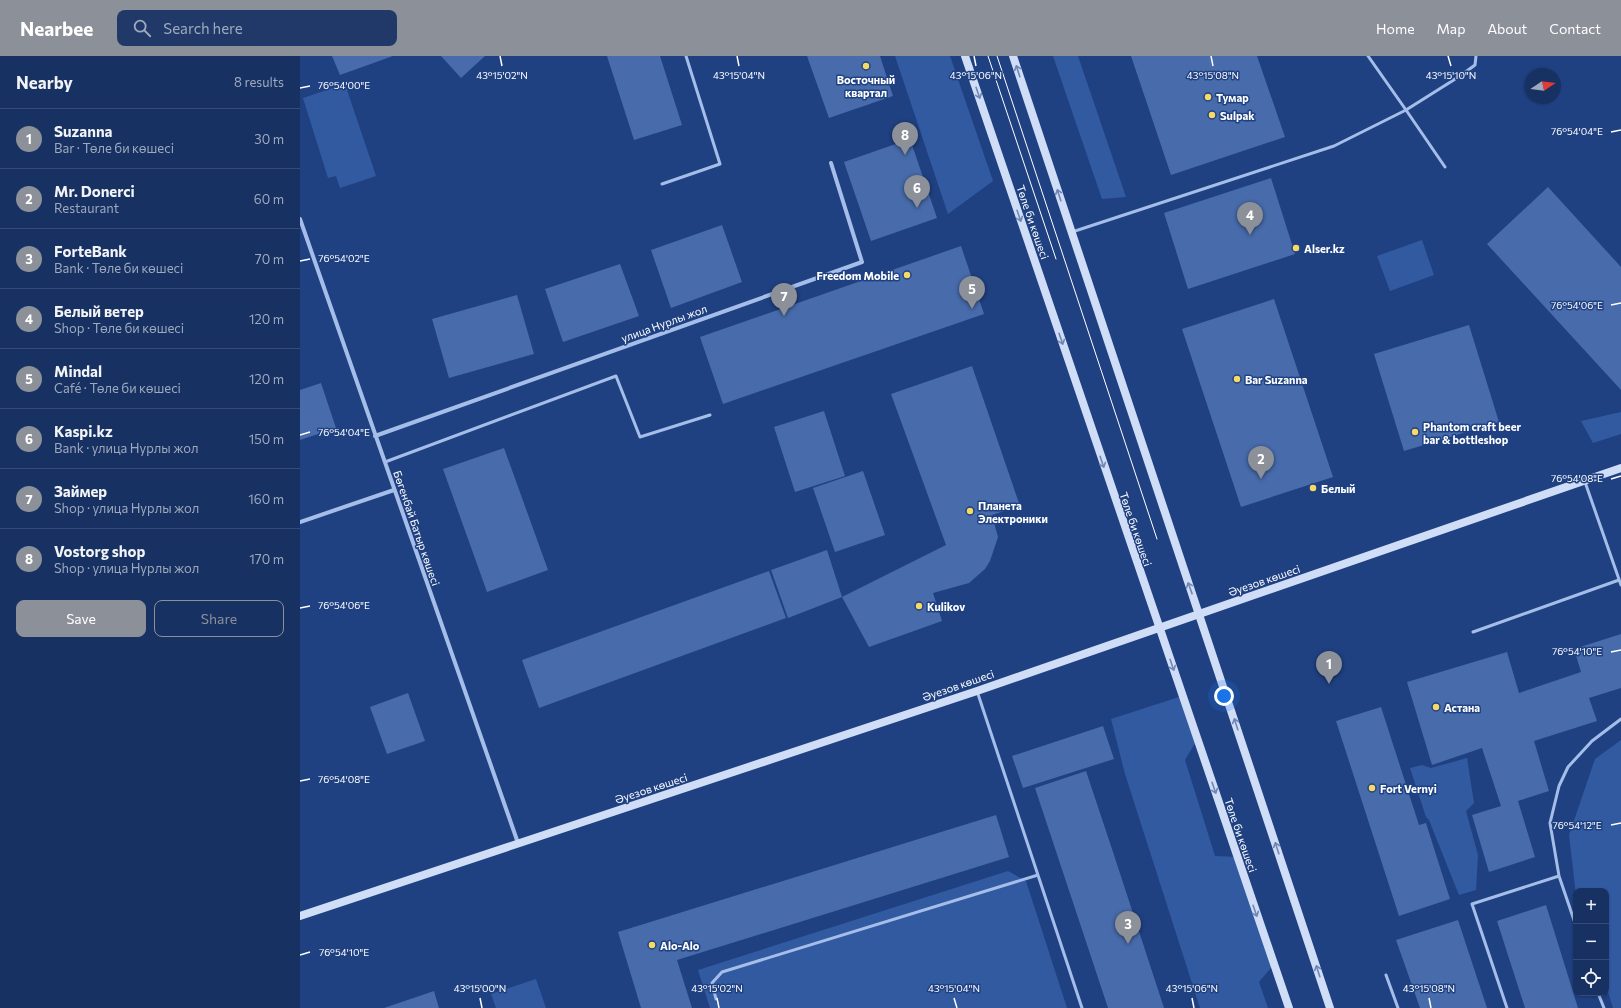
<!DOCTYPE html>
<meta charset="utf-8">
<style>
:root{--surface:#173162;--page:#203968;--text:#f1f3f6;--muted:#9ea9be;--line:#364c77;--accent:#8c9099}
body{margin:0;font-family:Commissioner,sans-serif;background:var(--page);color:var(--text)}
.controls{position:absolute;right:12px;bottom:12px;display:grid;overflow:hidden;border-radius:8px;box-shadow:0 1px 3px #0004}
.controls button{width:36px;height:36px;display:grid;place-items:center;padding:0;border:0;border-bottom:1px solid var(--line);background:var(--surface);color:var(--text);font:20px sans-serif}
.compass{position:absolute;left:1225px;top:12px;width:36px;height:36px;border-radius:50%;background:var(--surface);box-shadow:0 1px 3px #0004;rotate:77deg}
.you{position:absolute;left:924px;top:640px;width:14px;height:14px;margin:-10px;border:3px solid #fff;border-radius:50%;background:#1a73e8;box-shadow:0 0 0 6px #1a73e833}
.badge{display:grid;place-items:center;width:26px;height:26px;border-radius:50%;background:var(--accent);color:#fff;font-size:13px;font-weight:700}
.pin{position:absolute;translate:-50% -33px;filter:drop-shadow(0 1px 2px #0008)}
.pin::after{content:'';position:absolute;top:21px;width:14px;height:12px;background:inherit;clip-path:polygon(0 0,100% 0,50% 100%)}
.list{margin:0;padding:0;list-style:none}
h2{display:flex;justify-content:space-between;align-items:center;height:52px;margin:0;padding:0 16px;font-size:17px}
h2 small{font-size:13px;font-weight:400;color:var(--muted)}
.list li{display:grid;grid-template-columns:26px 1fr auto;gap:12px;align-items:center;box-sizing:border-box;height:60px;padding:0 16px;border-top:1px solid var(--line)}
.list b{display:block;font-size:15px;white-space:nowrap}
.list p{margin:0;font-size:13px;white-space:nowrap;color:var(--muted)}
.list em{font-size:13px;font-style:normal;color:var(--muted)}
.actions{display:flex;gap:8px;padding:12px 16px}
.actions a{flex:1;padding:9px 0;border:1px solid var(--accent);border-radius:8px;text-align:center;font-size:14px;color:var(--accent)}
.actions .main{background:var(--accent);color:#fff}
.icon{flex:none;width:22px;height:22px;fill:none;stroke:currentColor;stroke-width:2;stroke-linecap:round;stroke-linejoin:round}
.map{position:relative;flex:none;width:1321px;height:952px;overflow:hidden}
header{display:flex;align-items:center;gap:24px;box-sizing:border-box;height:56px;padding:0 20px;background:var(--accent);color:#fff}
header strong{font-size:19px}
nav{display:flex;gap:22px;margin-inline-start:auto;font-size:14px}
.search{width:280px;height:36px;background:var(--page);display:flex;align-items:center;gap:10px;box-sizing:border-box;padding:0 14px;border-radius:8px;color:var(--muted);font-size:15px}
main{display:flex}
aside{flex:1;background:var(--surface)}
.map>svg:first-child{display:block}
.green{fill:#325aa1}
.building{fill:#476bab}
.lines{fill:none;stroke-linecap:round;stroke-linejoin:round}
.service{stroke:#a5bee9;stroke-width:3}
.minor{stroke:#a5bee9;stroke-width:4}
.secondary{stroke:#d0ddf7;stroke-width:8}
.tram{stroke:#fff;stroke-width:1}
.oneway{stroke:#6f87b7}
.ticks{fill:none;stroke:#fff;stroke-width:1.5}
.poi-dot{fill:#f7da65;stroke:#1f4182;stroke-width:1.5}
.labels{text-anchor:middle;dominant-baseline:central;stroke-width:3;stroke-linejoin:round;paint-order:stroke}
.poi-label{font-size:11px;font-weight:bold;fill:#fff;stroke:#1f4182;text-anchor:start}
.street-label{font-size:11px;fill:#fff;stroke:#1f4182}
.ticks-label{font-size:10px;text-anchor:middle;fill:#fff;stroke:#1f4182;stroke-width:3;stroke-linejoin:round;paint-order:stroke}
</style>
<header>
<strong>Nearbee</strong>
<div class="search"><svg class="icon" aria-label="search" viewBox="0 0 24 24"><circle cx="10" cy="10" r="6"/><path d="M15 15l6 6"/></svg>Search here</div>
<nav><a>Home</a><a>Map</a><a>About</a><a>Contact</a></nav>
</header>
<main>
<aside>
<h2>Nearby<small>8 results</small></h2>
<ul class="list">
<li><span class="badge">1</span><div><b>Suzanna</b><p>Bar · Төле би көшесі</p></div><em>30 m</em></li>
<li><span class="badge">2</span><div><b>Mr. Donerci</b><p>Restaurant</p></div><em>60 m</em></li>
<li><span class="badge">3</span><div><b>ForteBank</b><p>Bank · Төле би көшесі</p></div><em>70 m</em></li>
<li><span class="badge">4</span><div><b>Белый ветер</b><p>Shop · Төле би көшесі</p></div><em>120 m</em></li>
<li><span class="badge">5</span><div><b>Mindal</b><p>Café · Төле би көшесі</p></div><em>120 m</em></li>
<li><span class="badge">6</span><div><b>Kaspi.kz</b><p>Bank · улица Нурлы жол</p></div><em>150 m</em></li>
<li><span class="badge">7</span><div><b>Займер</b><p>Shop · улица Нурлы жол</p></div><em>160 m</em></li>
<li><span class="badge">8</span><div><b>Vostorg shop</b><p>Shop · улица Нурлы жол</p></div><em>170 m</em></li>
</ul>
<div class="actions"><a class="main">Save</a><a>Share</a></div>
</aside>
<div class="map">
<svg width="1321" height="952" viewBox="0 0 1321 952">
<rect width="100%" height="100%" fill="#1f4182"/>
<!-- green -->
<path class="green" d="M595 0H650L693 125 648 158Z
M753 0H778L826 141 802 143Z
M45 28 76 120 40 132 36 120 28 122 3 42Z
M1122 184 1134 219 1090 235 1077 200Z
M1321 356V378L1293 387 1281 365Z
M882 640 897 684 885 704 915 800 937 801 974 908 959 926 968 952H900L825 718 811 663Z
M1321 684V952H1313L1306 930V835H1276V839L1269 779 1295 703Z
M1167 702 1174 747 1166 755 1178 799 1176 834 1159 839 1129 764 1126 761 1110 712 1122 709 1131 712Z
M708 815 726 825 767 952H410L398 914Z
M236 923 246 952H196L191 938Z"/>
<!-- building -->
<path class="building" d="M32 0H93L40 19Z
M141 0H185L161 22Z
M307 0H360L382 69 334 84Z
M507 0H580L593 40 529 62Z
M831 0H957L985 81 871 119Z
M610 83 637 162 571 185 544 106Z
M971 122 995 198 888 233 864 157Z
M1248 131 1321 211V334L1187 188Z
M422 169 442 226 371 252 351 194Z
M661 190 684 258 423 348 400 281Z
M320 208 339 260 263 286 245 233Z
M217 239 234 298 149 322 132 263Z
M974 243 1033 421 941 451 882 273Z
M1169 269 1199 366 1104 395 1074 298Z
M672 310 720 450 692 459 698 481 690 505 685 513 669 527 633 537 642 565 569 591 542 541 646 489 591 338Z
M21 327 36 372 0 384V334Z
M524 355 545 420 495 436 474 371Z
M204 392 248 514 187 536 143 413Z
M563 415 585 479 535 496 513 432Z
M527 494 542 541 488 562 471 514Z
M469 515 486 562 239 652 222 604Z
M1321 578V632L1289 642 1297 665 1234 685 1249 735 1218 745 1235 801 1189 816 1172 759 1201 750 1182 692 1132 709 1107 626 1207 596 1219 637 1281 616 1274 593Z
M108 637 125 685 87 698 70 651Z
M1081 651 1119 769 1126 767 1150 843 1099 860 1036 665Z
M803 670 814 703 723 732 712 700Z
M786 715 813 796 864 952H808L735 732Z
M696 759 709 801 377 904 392 952H341L318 876Z
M1246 849 1278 952H1225L1197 865Z
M1158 864 1187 952H1120L1096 884Z
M134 935 139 952H84Z"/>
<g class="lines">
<!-- service -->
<path class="service" d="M1068 0 1106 54 1160 20 1175 9 1176 0
M362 128 420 108 386 0
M772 176 1034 90 1106 54 1145 111
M85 406 316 320 340 381 410 359
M1285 426 1321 529
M1173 576 1319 524
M677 635 782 952
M1276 870 1259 820 1250 767 1259 730 1268 711 1292 685 1321 663
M1086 919 1098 952
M1298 937 1304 952
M416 943 412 927 422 916 738 819
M1207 952 1172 848 1259 820"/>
<!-- minor -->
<path class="minor" d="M0 163 218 787
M75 380 562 206 531 107
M0 466 94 434"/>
<!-- secondary -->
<path class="secondary" d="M665 0 989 952
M713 0 1030 952
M0 860 677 635 1321 412"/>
<!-- tram -->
<path class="tram" d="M688 0 756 203
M697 0 857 483"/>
</g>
<!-- one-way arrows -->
<defs><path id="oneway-shaft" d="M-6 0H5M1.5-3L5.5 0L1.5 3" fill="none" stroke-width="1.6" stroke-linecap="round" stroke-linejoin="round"/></defs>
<g class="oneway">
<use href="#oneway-shaft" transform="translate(718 15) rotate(-108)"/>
<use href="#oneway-shaft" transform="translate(678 37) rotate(71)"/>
<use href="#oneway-shaft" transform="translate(759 139) rotate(-108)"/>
<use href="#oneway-shaft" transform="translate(719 160) rotate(71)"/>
<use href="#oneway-shaft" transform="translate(761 283) rotate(71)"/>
<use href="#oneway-shaft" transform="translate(802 406) rotate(71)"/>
<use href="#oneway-shaft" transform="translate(890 532) rotate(-110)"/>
<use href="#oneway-shaft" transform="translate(872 609) rotate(71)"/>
<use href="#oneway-shaft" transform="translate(936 668) rotate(-108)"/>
<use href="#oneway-shaft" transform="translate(914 732) rotate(71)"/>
<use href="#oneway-shaft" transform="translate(977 792) rotate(-108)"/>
<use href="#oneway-shaft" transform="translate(955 855) rotate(71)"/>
<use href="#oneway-shaft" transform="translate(1018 915) rotate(-108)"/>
</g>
<!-- ticks -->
<path class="ticks" d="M200 0 202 10M437 0 439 10M674 0 676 10M911 0 913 10M1148 0 1151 10M0 32 10 30M1311 76 1321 74M0 205 10 203M1311 249 1321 247M0 379 10 376M1311 423 1321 420M0 552 10 550M1311 596 1321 594M0 725 10 723M1311 769 1321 767M0 899 10 896M180 942 182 952M417 942 419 952M654 942 657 952M892 942 894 952M1129 942 1131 952"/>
<!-- markers -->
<g class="poi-dot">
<circle cx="566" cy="10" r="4"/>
<circle cx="908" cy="41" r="4"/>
<circle cx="912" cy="59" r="4"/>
<circle cx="996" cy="192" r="4"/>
<circle cx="607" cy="219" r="4"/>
<circle cx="937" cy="323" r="4"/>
<circle cx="1115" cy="376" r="4"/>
<circle cx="1013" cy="432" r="4"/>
<circle cx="670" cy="455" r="4"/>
<circle cx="619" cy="550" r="4"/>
<circle cx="1136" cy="651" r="4"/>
<circle cx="1072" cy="732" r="4"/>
<circle cx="352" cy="889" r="4"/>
</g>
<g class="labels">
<!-- poi labels -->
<g class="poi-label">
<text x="566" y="23" text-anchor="middle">Восточный<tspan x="566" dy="13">квартал</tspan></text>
<text x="916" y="41">Тумар</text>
<text x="920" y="59">Sulpak</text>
<text x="1004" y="192">Alser.kz</text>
<text x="599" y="219" text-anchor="end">Freedom Mobile</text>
<text x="945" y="323">Bar Suzanna</text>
<text x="1123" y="370">Phantom craft beer<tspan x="1123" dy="13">bar &amp; bottleshop</tspan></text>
<text x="1021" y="432">Белый</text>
<text x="678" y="449">Планета<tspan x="678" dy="13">Электроники</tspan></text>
<text x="627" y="550">Kulikov</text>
<text x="1144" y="651">Астана</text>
<text x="1080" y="732">Fort Vernyi</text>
<text x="360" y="889">Alo-Alo</text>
</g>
<!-- street labels -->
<g class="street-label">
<text transform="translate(733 166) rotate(71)">Төле би көшесі</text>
<text transform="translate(364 267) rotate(-20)">улица Нурлы жол</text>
<text transform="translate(117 472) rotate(71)">Бөгенбай Батыр көшесі</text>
<text transform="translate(836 473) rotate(71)">Төле би көшесі</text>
<text transform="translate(964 524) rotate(-19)">Әуезов көшесі</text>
<text transform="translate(658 629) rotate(-19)">Әуезов көшесі</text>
<text transform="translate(351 732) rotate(-18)">Әуезов көшесі</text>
<text transform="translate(941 779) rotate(71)">Төле би көшесі</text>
</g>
</g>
<g class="ticks-label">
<text x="202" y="23">43°15'02"N</text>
<text x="439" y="23">43°15'04"N</text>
<text x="676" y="23">43°15'06"N</text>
<text x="913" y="23">43°15'08"N</text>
<text x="1151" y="23">43°15'10"N</text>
<text x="44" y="33">76°54'00"E</text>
<text x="1277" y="79">76°54'04"E</text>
<text x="44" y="206">76°54'02"E</text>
<text x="1277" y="253">76°54'06"E</text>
<text x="44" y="380">76°54'04"E</text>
<text x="1277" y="426">76°54'08"E</text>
<text x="44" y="553">76°54'06"E</text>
<text x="1277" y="599">76°54'10"E</text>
<text x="44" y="727">76°54'08"E</text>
<text x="1277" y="773">76°54'12"E</text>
<text x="44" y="900">76°54'10"E</text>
<text x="180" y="936">43°15'00"N</text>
<text x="417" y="936">43°15'02"N</text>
<text x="654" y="936">43°15'04"N</text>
<text x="892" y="936">43°15'06"N</text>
<text x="1129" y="936">43°15'08"N</text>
</g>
</svg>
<div class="controls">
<button>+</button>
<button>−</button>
<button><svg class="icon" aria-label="locate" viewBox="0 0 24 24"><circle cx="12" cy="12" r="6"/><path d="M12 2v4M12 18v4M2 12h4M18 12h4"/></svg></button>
</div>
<svg class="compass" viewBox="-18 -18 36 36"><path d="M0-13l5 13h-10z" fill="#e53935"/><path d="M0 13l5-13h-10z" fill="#9ea9be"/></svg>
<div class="you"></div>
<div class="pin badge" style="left:1029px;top:628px">1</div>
<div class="pin badge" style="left:961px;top:423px">2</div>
<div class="pin badge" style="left:828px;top:888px">3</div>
<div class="pin badge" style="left:950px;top:179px">4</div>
<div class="pin badge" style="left:672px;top:253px">5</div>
<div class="pin badge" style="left:617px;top:152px">6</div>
<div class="pin badge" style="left:484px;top:260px">7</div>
<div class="pin badge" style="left:605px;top:99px">8</div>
</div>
</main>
